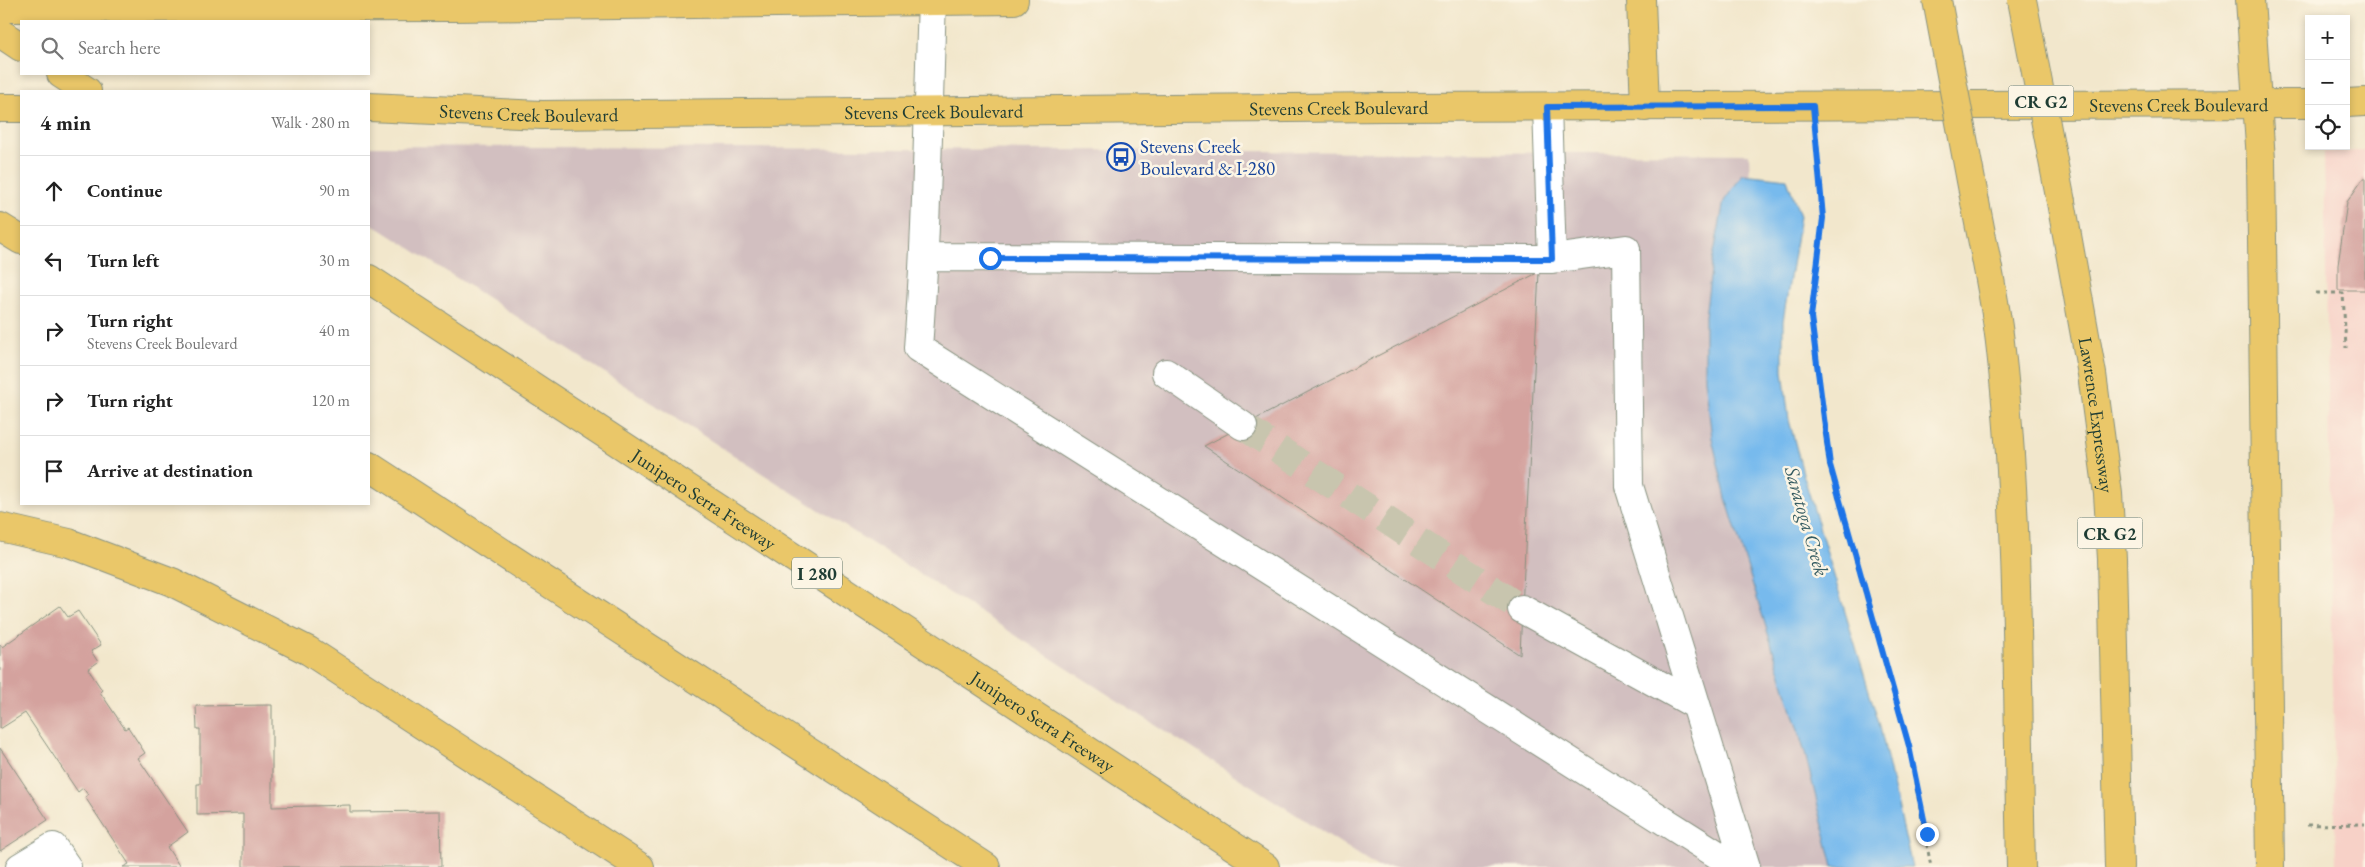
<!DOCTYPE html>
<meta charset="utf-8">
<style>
:root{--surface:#fff;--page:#f6f6f6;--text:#222;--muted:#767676;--line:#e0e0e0}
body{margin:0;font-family:"EB Garamond",serif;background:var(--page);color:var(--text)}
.controls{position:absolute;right:15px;top:15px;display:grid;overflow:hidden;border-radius:0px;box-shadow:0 2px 8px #0003}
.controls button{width:45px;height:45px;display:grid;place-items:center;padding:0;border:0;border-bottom:1px solid var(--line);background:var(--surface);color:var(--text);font:25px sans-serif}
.stop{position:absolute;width:15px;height:15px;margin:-11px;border:4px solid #1a73e8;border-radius:50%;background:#fff}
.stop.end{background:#1a73e8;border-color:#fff;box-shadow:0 1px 5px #0008}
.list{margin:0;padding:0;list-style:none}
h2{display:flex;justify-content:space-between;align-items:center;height:65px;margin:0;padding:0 20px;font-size:21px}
h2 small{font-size:16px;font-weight:400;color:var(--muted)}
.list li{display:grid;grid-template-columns:32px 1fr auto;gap:15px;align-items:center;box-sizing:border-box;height:70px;padding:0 20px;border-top:1px solid var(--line)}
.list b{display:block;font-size:19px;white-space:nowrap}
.list p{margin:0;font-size:16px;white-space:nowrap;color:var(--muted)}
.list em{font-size:16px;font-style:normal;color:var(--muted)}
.icon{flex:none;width:28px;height:28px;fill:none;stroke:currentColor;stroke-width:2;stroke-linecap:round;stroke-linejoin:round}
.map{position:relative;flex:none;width:2365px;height:867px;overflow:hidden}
.search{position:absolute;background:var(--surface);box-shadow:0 2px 8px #0003;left:20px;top:20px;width:350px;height:55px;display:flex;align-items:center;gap:12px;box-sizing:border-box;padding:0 18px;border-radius:0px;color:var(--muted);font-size:19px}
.panel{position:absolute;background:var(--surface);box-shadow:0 2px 8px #0003;left:20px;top:90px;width:350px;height:415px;border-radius:0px}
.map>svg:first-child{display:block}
.built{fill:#f7d1c7}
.industrial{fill:#d2bfc0}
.water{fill:#77baed;stroke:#4b7c90}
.building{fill:#d4a29e}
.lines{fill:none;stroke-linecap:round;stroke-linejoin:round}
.minor-tunnel{stroke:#c8c5ae;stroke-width:28;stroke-dasharray:28 14;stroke-linecap:butt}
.minor-casing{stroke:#889280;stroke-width:30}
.major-casing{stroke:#889280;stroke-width:30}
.highway-casing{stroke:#889280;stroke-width:30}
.path{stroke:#889280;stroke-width:3;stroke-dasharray:4 4;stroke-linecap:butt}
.minor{stroke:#fff;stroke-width:28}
.major{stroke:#eac769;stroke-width:28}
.highway{stroke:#eac769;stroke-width:28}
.highway-bridge-casing{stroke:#889280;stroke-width:30;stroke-linecap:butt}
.highway-bridge{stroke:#eac769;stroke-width:28}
.route{stroke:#1a73e8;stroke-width:6}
.labels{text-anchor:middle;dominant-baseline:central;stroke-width:5;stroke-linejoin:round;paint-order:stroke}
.shield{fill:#fcf5e5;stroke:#617469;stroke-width:1}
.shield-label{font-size:18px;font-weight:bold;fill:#1f3d34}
.street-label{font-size:19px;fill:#1f3d34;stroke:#fcf5e5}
.transit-label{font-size:19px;fill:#164399;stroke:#fcf5e5;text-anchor:start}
.water-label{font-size:20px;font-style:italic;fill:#355c62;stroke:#fcf5e5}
</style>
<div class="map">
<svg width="2365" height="867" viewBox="0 0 2365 867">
<rect width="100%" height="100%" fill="#fcf5e5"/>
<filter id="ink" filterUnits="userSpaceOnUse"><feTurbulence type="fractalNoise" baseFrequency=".02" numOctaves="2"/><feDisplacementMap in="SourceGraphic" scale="10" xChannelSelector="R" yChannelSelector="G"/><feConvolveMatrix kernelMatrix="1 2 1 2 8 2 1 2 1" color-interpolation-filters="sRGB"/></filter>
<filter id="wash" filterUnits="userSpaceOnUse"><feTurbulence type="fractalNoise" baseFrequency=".0096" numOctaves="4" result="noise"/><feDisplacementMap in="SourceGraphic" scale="20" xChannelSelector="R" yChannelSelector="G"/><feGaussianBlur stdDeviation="1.12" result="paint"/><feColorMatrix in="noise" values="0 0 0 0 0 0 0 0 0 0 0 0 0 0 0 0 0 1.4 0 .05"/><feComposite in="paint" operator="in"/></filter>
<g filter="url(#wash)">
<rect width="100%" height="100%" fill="#f2e7cc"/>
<!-- built -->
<path class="built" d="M2365 151V867H2336L2324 152Z"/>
<!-- industrial -->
<path class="industrial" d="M369 146 1749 154 1762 520 1864 867H1378L369 222Z"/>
<!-- water -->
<path class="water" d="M1743 174 1787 179 1800 216 1783 321V371L1789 420 1804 477 1880 727 1912 867H1833L1805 753 1726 498 1712 438 1705 379V316L1712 263 1724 201Z"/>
<g id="blocks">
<!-- building -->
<path class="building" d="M2363 179H2365V290H2338V265L2347 202Z
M1539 272 1522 609 1520 655 1204 446Z
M60 606 68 617 78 611 101 645 91 651 98 662 88 669 102 690 100 692 125 729 128 727 145 753 138 758 188 832 167 847 180 867H123L129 864 85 797 88 795 83 788 78 792 25 713 0 729V644L2 647Z
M272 705V807L350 805V812L440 811 441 867H243V814L197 815V784H200V729H197L196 706Z
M0 748 48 820 0 851Z"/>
</g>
</g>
<g filter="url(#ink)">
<use href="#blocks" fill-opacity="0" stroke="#889280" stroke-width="1"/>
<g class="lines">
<!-- minor-tunnel -->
<path class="minor-tunnel" d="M1243 426 1522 609"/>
<defs>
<path id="minor" d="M932 0C928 116 927 232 918 348L1737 867
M925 257 1552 259 1547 107
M1552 259 1626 249 1629 486 1746 867
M1166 373 1243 426
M1522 609 1696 705
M20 867 53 847 67 867"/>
<g id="major">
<path d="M1641 0 1645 107"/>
<path d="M2250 0 2261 160 2270 867"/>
<path d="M0 8 452 7 1014 0"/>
<path d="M2346 103 2365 102"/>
<path id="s1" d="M369 107 542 115 1386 107 2309 104"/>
<path d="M0 108H21"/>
</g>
<g id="highway">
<path d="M441 0 452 7"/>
<path d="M0 33 21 47"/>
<path d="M61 74 87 91"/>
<path d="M1975 202C1984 251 1996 301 2001 351 2020 522 2017 695 2021 867"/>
<path id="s2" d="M2061 202 2092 374 2108 494 2112 559 2119 867"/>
<path d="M0 227 21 240"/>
<path id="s3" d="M369 279 1265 867"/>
<path d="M369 466 986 867"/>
<path d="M0 527 69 543 172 582 309 651 640 867"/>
</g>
</defs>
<!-- minor casing -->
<use href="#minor" class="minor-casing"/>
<!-- major casing -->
<use href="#major" class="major-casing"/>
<!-- highway casing -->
<use href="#highway" class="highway-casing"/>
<!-- path -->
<path class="path" d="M1816 139 1823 218 1811 317 1829 465 1909 746 1931 867
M2316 293H2343L2346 348
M2307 825 2365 824"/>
<!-- minor -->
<use href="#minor" class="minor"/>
<!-- major -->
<use href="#major" class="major"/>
<!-- highway -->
<use href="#highway" class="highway"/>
<defs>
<path id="highway-bridge" d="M1937 0 1975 202
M2022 0 2061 202"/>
</defs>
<!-- highway-bridge casing -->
<use href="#highway-bridge" class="highway-bridge-casing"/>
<!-- highway-bridge -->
<use href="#highway-bridge" class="highway-bridge"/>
</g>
</g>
<g class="lines" filter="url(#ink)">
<!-- route -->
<path class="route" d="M990 258 1552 259 1547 107 1813 106 1823 218 1811 317 1830 465 1909 746 1927 834"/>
</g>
<!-- icons -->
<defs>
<symbol id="bus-ring" viewBox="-11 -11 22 22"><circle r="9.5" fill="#fcf5e5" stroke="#1a4fb4" stroke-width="1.5"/><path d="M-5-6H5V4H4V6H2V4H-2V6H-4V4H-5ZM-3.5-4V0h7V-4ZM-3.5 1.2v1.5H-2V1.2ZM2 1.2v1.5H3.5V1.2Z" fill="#1a4fb4"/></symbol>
</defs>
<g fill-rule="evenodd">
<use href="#bus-ring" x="1105" y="141" width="32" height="32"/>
</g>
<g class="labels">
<!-- shield labels -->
<g class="shield">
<rect x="2008.5" y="85.5" width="65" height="31" rx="4"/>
<rect x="2077.5" y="517.5" width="65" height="31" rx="4"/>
<rect x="792" y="557.5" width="50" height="31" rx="4"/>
</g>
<g class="shield-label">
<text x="2041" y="101">CR G2</text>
<text x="2110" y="533">CR G2</text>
<text x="817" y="573">I 280</text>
</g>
<!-- street labels -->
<g class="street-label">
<text stroke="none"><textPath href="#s1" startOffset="1810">Stevens Creek Boulevard</textPath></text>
<text stroke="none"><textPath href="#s1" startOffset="970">Stevens Creek Boulevard</textPath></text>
<text stroke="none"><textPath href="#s1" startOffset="160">Stevens Creek Boulevard</textPath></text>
<text stroke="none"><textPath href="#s1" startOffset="565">Stevens Creek Boulevard</textPath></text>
<text stroke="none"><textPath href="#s2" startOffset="216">Lawrence Expressway</textPath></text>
<text stroke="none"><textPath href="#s3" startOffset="401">Junipero Serra Freeway</textPath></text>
<text stroke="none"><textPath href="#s3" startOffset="806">Junipero Serra Freeway</textPath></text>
</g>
<!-- transit labels -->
<g class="transit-label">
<text x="1140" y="146">Stevens Creek<tspan x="1140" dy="22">Boulevard &amp; I-280</tspan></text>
</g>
<!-- water labels -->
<g class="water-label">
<text transform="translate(1807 521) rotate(74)">Saratoga Creek</text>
</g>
</g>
</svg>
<div class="controls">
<button>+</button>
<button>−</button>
<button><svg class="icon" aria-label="locate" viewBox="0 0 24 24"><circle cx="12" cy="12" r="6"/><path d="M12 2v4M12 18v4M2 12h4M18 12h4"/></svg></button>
</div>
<div class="stop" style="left:990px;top:258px"></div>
<div class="stop end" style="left:1927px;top:834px"></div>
<div class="search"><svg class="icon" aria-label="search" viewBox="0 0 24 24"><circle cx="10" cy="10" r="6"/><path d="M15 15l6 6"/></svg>Search here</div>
<section class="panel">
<h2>4 min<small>Walk · 280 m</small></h2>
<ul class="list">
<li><svg class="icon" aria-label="ahead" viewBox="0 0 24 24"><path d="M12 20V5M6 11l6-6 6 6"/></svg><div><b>Continue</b></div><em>90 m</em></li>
<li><svg class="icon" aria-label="left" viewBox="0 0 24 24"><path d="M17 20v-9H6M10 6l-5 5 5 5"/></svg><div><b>Turn left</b></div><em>30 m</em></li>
<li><svg class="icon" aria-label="right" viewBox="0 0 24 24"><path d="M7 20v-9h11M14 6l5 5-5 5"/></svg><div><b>Turn right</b><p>Stevens Creek Boulevard</p></div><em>40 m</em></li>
<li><svg class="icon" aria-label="right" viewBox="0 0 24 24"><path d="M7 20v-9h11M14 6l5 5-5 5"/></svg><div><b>Turn right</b></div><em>120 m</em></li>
<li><svg class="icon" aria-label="arrive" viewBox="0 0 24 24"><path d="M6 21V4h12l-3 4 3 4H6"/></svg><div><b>Arrive at destination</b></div></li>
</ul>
</section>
</div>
